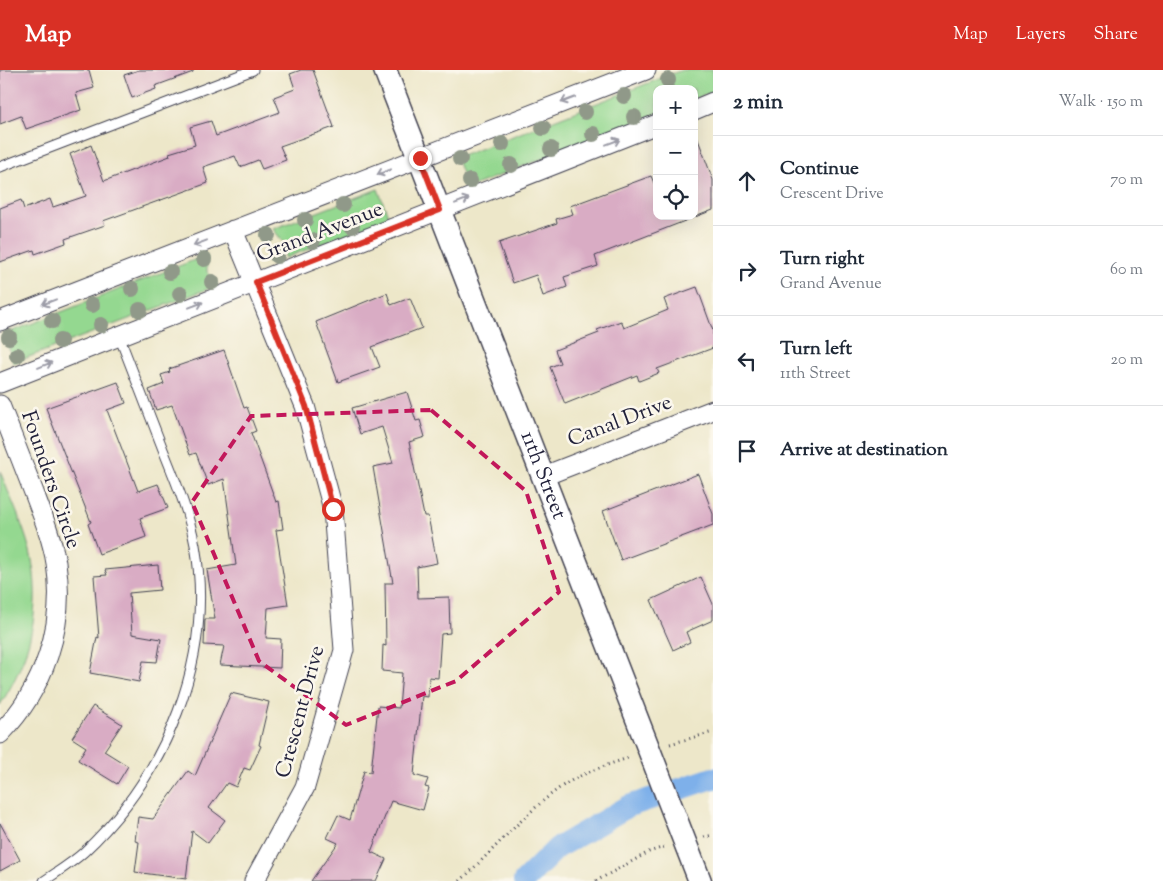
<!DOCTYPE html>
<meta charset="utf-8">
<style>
:root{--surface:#fff;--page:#f6f6f7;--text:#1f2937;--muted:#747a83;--line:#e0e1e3;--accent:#d93025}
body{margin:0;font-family:"Sorts Mill Goudy",serif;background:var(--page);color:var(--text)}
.controls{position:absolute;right:15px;top:15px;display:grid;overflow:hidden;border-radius:10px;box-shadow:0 5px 20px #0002}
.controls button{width:45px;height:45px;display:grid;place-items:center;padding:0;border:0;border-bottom:1px solid var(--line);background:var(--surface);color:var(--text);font:25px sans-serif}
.stop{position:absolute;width:15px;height:15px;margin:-11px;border:4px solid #d93025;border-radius:50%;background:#fff}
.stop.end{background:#d93025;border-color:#fff;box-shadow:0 1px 5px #0008}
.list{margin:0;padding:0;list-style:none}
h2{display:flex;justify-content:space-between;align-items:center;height:65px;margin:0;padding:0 20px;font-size:21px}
h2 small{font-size:16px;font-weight:400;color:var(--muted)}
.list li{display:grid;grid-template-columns:32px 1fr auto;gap:15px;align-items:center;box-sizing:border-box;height:90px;padding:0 20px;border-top:1px solid var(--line)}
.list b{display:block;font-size:19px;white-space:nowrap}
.list p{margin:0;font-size:16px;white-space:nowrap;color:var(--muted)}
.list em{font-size:16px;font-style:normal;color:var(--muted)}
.icon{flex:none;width:28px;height:28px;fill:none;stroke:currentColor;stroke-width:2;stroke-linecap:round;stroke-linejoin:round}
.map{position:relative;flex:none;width:713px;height:811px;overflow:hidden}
header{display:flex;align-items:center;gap:30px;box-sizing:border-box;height:70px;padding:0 25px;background:var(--accent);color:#fff}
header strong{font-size:24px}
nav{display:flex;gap:28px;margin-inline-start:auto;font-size:18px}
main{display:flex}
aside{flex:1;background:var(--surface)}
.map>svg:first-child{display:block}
.green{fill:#94d890;stroke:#5b7d66}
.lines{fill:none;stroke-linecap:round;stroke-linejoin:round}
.canal{stroke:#7eb0ea;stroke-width:22}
.building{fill:#d9acc4}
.service-casing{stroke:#404050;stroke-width:11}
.minor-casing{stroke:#404050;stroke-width:21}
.tertiary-casing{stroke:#404050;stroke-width:25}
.path{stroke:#404050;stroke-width:3;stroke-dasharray:1 4;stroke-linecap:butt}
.service{stroke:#fff;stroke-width:9}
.minor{stroke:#fff;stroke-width:19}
.tertiary{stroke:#fff;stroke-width:22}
.tree{fill:#909989}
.oneway{stroke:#9c9ca7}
.route{stroke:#d93025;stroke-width:6}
.marked{fill:none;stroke:#c2185b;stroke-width:4;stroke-dasharray:10 6;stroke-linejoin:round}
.labels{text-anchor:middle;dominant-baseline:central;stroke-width:5;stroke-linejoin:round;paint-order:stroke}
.street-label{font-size:21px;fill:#22223b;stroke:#fbf7ec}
</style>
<header>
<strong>Map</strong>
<nav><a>Map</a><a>Layers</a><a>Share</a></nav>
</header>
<main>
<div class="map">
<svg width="713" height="811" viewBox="0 0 713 811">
<rect width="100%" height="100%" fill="#fbf7ec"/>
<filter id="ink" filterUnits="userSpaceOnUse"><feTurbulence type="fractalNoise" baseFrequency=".02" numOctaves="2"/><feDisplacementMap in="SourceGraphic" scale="10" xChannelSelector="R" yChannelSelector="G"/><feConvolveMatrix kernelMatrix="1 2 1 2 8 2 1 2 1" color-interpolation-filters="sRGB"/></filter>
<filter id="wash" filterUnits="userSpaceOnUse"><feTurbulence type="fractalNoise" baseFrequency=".0096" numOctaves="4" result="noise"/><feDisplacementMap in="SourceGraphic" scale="20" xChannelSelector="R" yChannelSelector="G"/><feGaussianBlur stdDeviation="1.12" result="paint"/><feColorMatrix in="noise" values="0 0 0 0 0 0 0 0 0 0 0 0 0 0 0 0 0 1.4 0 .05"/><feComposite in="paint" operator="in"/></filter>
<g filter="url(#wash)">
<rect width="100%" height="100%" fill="#ede7c9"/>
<!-- green -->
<path class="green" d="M682 0H713V22L694 29V19H657V44L472 116 466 114 457 90 459 87Z
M378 119 389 148 285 188V174L273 159Z
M207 185V202L218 215 13 293 5 264Z
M0 401C10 427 23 454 30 481 43 535 31 588 0 635Z"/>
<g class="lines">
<!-- canal -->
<path class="canal" d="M524 811 557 778 629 736 713 708"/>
</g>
<g id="blocks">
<!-- building -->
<path class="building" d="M0 0H89L94 18 76 23 81 40 26 59 21 46 0 54Z
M139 0H193V2L155 16 156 19 132 28 124 5Z
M301 0H313L334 57 280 76 286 90 262 99 258 90 240 97 235 86 203 97 208 113 103 151 105 155 65 169 66 173 35 184 34 180 0 192V138L21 130 24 139 50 129 53 137 86 126 70 84 91 75 104 111 170 86 169 83 195 75 190 57 211 51 216 66 280 42 274 27 295 19 290 4Z
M696 64 713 110V140L595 186 598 196 564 207 567 217 543 226 536 205 513 213 499 173 557 153 556 149 573 144 570 136 651 106 657 120V146H694V65Z
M697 217 713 261V278L657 299 659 303 639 311 637 305 565 334 550 297 560 293 555 280 599 263 597 260 621 251 624 258 668 240 664 229Z
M387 223 391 235 410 228 422 258 372 277 380 297 338 312 316 252Z
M224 280 244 338 247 337 256 361 251 363 276 432 279 431 283 459 276 460 288 535 268 538 266 568 281 569 280 598 220 595 224 576 204 575 205 549H215L207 500 236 495 224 409 208 415 196 383 190 385 172 335 156 340 149 320 164 314 161 305 170 302 169 299Z
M118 312 126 333 107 340 138 421 158 414 168 438 140 448 146 467 99 484 88 454 91 452 46 338Z
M407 322 416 351 420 350 425 367 409 372 424 446H428L437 493 417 497 418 528 449 527 450 563 441 564 438 608 429 607 428 627 422 626 414 705 428 709 425 717 429 718 423 740 391 731 371 782 386 789 376 811H311L338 773 327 768 338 745 350 750 364 701 371 702 378 636 399 638 402 603 382 601 383 575 386 576 385 513H393L373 397 393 393 382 357 360 364 352 338Z
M698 404 713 444V455L621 490 603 441Z
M158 495 160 520 129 523 132 564 161 569 157 592 143 591 139 612 90 603 97 567 99 568 94 506 107 505 105 500Z
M701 507 713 534V550L686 562 690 572 673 580 651 530Z
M231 623 269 632 259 675 261 676 250 700 244 698 236 717 227 713 209 738 225 750 208 773 192 761 186 809 135 802 139 772 135 771 138 747 153 749 188 701 195 706Z
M93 636 122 654 104 681 128 696 117 714 78 690 86 677 72 668Z
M0 753 20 790 0 801Z"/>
</g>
</g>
<g filter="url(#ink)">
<use href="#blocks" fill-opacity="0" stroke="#404050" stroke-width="1"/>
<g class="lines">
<defs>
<path id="service" d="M0 97 253 0
M44 811C57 802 72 793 84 782 166 705 215 588 195 475 189 443 176 412 164 382 149 343 134 304 119 266"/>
<path id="minor" d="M694 40 713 32
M233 160 305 336 333 439 344 580 305 717 254 811
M0 251 646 0
M0 313 657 54
M0 335C11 363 22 392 33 420 42 444 52 468 56 493 66 556 44 619 0 664
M544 406 713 340"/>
<g id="tertiary">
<path id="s1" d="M385 0 700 811"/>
</g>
</defs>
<!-- service casing -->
<use href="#service" class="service-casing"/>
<!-- minor casing -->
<use href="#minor" class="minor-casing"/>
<!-- tertiary casing -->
<use href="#tertiary" class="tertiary-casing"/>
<!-- path -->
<path class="path" d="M670 674 713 662
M704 767 713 765
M460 811C493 781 522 746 558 719 579 704 604 696 628 688
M596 811 649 782 664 777"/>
<!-- service -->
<use href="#service" class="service"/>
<!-- minor -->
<use href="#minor" class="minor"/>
<!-- tertiary -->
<use href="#tertiary" class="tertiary"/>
</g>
<!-- trees -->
<g class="tree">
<circle cx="668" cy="10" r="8"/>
<circle cx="624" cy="26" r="8"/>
<circle cx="585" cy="42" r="8"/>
<circle cx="634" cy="47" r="8"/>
<circle cx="543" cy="58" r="8"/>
<circle cx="593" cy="64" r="8"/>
<circle cx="502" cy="74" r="8"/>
<circle cx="551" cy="79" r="8"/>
<circle cx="460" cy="89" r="8"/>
<circle cx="511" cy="95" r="8"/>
<circle cx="470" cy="111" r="8"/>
<circle cx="343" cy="135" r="8"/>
<circle cx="305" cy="150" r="8"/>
<circle cx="352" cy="156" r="8"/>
<circle cx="268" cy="165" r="8"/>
<circle cx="313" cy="171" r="8"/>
<circle cx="277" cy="186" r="8"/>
<circle cx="204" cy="189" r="8"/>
<circle cx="170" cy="202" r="8"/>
<circle cx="212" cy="212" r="8"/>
<circle cx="132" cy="219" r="8"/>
<circle cx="180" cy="224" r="8"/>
<circle cx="92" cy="235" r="8"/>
<circle cx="140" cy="240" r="8"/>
<circle cx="52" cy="251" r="8"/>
<circle cx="101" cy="255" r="8"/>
<circle cx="9" cy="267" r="8"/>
<circle cx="60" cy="271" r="8"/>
<circle cx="17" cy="285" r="8"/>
</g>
<!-- one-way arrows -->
<defs><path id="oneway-shaft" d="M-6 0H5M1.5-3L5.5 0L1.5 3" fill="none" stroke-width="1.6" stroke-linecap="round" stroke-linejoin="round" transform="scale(1.25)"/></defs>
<g class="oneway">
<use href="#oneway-shaft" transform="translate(568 30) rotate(159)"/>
<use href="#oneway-shaft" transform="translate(613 72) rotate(-21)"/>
<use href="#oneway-shaft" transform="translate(384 102) rotate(159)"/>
<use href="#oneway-shaft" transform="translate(462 131) rotate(-21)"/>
<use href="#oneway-shaft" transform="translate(200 173) rotate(159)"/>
<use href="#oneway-shaft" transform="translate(49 232) rotate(159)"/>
<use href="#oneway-shaft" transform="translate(196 235) rotate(-21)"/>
<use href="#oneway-shaft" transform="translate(45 295) rotate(-22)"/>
</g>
</g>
<g class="lines" filter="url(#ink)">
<!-- route -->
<path class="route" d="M333 439 306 336 256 212 440 140 420 88"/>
</g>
<!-- marked area -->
<path class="marked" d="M431 340 526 421 559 522 456 611 346 655 259 591 192 432 251 346Z"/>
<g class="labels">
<!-- street labels -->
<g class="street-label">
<text transform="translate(320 163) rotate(-21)">Grand Avenue</text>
<text transform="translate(620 352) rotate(-21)">Canal Drive</text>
<text stroke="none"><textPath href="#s1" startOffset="435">11th Street</textPath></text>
<text transform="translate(50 410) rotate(71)">Founders Circle</text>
<text transform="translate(301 642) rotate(-75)">Crescent Drive</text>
</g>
</g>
</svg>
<div class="controls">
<button>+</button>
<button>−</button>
<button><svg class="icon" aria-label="locate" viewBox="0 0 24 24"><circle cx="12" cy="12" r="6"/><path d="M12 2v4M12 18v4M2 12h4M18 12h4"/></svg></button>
</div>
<div class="stop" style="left:333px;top:439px"></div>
<div class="stop end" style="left:420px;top:88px"></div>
</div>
<aside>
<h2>2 min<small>Walk · 150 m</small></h2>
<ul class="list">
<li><svg class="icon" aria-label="ahead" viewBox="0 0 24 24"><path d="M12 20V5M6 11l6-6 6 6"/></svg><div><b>Continue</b><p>Crescent Drive</p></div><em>70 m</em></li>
<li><svg class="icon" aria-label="right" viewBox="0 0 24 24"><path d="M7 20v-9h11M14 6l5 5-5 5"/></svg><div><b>Turn right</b><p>Grand Avenue</p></div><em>60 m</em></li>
<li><svg class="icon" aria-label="left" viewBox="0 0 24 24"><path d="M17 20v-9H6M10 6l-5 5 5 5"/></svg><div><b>Turn left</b><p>11th Street</p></div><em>20 m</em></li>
<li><svg class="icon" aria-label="arrive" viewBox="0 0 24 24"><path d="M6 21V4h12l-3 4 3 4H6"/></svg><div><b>Arrive at destination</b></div></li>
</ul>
</aside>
</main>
